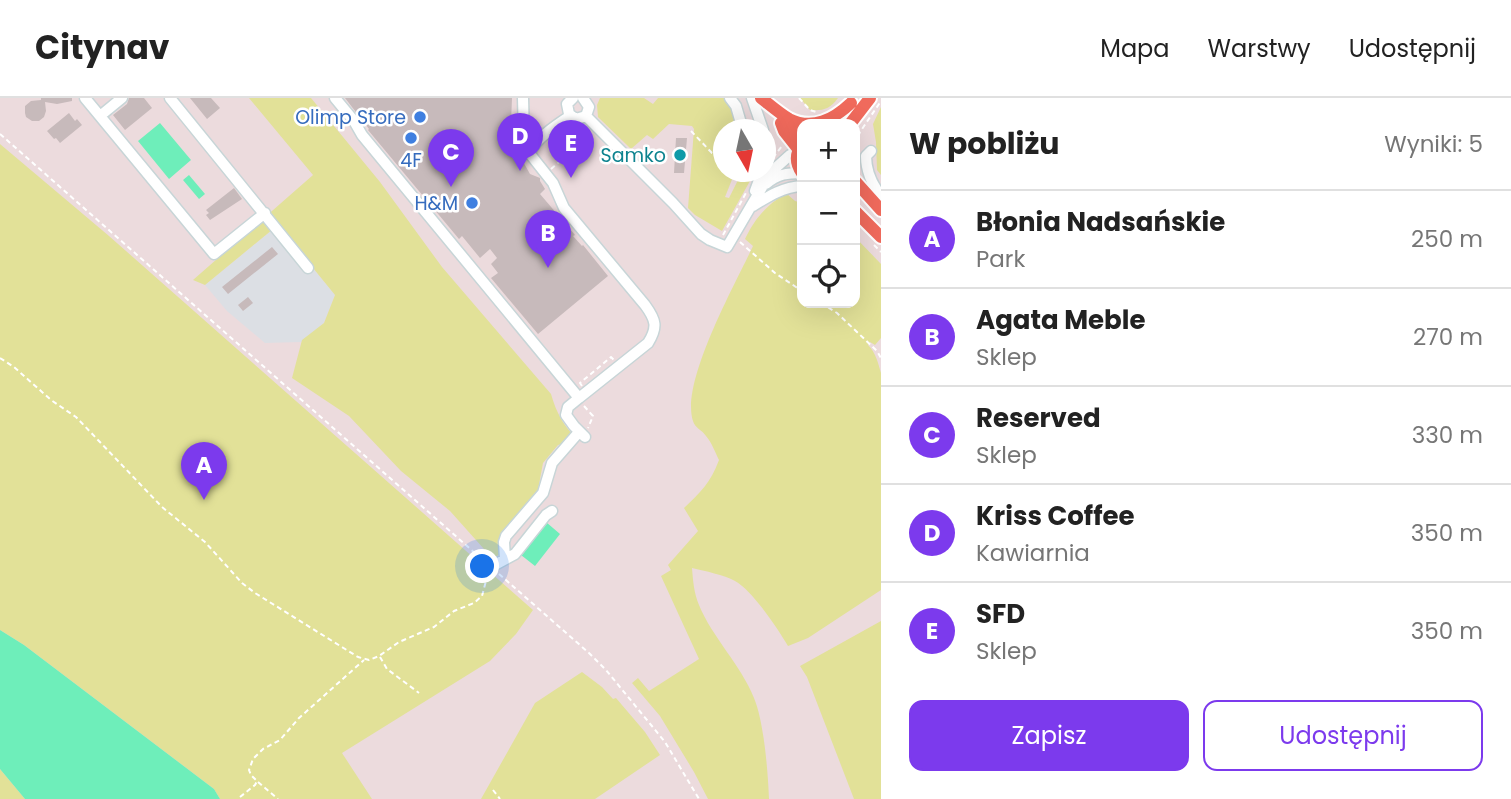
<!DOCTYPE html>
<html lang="pl">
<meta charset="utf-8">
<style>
:root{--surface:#fff;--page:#f2f2f2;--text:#222;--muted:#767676;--line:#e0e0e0;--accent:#7c3aed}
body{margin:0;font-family:Poppins,sans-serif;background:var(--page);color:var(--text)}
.controls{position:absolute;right:21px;top:21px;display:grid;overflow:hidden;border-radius:14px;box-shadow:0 7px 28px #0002}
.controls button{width:63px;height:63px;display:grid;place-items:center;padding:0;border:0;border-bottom:2px solid var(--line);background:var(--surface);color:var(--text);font:35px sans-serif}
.compass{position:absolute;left:713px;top:21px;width:63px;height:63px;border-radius:50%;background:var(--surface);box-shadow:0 7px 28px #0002;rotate:171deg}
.you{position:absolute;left:483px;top:469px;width:24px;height:24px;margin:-18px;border:5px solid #fff;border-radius:50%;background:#1a73e8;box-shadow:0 0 0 10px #1a73e833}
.badge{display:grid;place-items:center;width:46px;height:46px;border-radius:50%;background:var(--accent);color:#fff;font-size:23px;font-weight:700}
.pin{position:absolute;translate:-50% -58px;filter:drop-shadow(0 2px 4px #0008)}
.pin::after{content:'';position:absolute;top:37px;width:24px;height:21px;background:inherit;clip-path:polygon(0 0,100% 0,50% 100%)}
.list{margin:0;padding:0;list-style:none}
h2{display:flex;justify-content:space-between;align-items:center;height:91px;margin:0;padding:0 28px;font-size:30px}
h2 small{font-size:23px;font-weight:400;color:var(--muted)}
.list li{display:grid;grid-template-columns:46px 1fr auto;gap:21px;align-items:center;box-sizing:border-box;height:98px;padding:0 28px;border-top:2px solid var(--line)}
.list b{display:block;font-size:26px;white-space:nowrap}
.list p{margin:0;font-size:23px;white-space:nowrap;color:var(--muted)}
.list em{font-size:23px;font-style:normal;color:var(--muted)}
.actions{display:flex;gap:14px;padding:21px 28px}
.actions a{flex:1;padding:16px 0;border:2px solid var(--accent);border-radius:14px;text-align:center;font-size:24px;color:var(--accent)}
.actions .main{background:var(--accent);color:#fff}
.icon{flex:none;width:38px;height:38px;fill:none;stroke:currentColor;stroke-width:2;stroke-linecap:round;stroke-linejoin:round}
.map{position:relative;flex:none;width:881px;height:701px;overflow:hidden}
header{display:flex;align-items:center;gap:42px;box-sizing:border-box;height:98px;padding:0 35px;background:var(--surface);border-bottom:2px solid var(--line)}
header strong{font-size:33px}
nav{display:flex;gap:38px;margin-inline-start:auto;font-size:24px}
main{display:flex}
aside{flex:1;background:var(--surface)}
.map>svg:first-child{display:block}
.industrial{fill:#dcdfe4}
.green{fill:#e2e198}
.water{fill:#6eeeba}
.building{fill:#c7babb}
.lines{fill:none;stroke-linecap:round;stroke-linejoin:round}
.minor-casing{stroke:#c7d5d7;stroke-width:13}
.major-casing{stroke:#fff;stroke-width:16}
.path{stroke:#fff;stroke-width:2;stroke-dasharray:5 3.5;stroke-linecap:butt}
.minor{stroke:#fff;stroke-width:10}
.major{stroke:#f06a5c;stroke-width:12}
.shop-dot{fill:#3f7fe0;stroke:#fff;stroke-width:2.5}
.culture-dot{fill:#0f9aa8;stroke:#fff;stroke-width:2.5}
.labels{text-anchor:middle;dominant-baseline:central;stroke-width:5;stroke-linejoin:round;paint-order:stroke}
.shop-label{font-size:19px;fill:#366cbe;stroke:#fff;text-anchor:end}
.culture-label{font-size:19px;fill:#0d838f;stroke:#fff;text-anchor:end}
</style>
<header>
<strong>Citynav</strong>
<nav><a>Mapa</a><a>Warstwy</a><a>Udostępnij</a></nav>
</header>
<main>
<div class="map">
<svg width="881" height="701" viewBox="0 0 881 701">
<rect width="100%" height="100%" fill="#ecdbdd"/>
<!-- industrial -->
<path class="industrial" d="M278 127 335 197 324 225 301 244 265 245 227 213 205 187Z"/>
<!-- green -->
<path class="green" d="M249 0H311L380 84 442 169 551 296C556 314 564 329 578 342L558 347 543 365 538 392 501 436V456L492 460 450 413 401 373 349 318 292 280 302 242 324 225 335 197 278 127 205 187 193 182 313 77Z
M600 0H644L653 6 658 0H726L736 16 740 31 724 32V74H735L725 99 729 100 742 74H755L722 133 695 117 688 110 694 31 692 28 669 26 653 41 647 37 631 51 598 19 597 7Z
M800 0H838C830 11 823 13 810 12Z
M881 9V77L877 72 876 44 873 26Z
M0 46 109 138 533 512 516 536 490 563 342 655 372 701H220L214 691 24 547 0 532Z
M786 95 795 103 802 105V205H855V139L881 166V240L875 247 870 244 868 247C876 255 878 265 881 275V492L808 540 788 548C778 531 752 492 735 483 724 477 705 473 692 470 693 483 694 495 699 507 712 539 741 567 754 600 764 624 768 674 769 701H708L694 674 660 618 632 585 638 580 649 593 699 561 661 478 671 472 668 467 698 433 684 410C700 395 711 384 719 362 715 354 712 345 706 338 702 332 695 330 693 323 680 284 736 185 753 148L745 141C756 119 765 109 786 95Z
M881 523V701H854L807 579 800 568Z
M582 574 602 589 613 601 616 600 645 634 660 657 595 701H481L535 605Z
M0 671 25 701H0Z"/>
<!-- water -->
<path class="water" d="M160 25 191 62 169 81 138 43Z
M189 77 205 96 199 101 183 82Z
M546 424 560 436 535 468 521 457Z
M0 532 24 547 214 691 220 701H25L0 671Z"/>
<!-- building -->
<path class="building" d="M41 0H72V3L57 6 45 4 46 13 44 19 39 23H32L26 19 25 15V8L31 3 41 2Z
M129 0H144L152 10 125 32 113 17 127 6Z
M190 0H211L220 10 207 21Z
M345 0H512L511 25 515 46 521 60 530 76 540 80V83L545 91 540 96 575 137 573 138 582 148 583 147 608 178 538 236 491 180 498 175 491 166 497 160 490 151 480 160 462 138 459 141 368 32 369 31Z
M69 15 75 23 77 21 82 27 60 45 56 40 54 41 47 33Z
M676 40H687L684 75H674Z
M234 90 242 101 210 122 206 117 209 115 206 112Z
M272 149 278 156 228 196 222 189Z
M248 199 253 205 243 213 238 207Z"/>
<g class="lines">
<defs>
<path id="minor" d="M85 0 214 156 265 115
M170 0 308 170
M335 0 354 23 362 37 579 300 648 245C658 229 656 222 645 207L564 110 553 85 530 56C533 42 558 26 570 18
M523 0 524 38 531 50
M573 0 567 6 569 16 576 21 586 18
M583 0 589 9 586 18
M730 0 736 8 743 32
M752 0 763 32
M100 18 122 0
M586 18 673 105 701 136 710 142 727 149 771 74 790 57 799 52
M766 47V49
M871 53 866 58C866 73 871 85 881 98
M766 86C778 76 787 75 802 75
M755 93 762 74
M753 108C769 98 783 89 802 88
M579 300 568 309 566 317 574 328 585 339
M505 461 504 444 506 438 543 395 552 365 579 334
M491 469 515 456 546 417 552 413"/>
<path id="major" d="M761 0C770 7 779 15 789 21 813 33 834 21 851 5
M781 25 784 33 799 52
M782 25 802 37
M850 26 870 0
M802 46C795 56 795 65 802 75
M855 83 881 112
M855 113 881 139"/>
</defs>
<!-- minor casing -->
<use href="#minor" class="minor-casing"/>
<!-- major casing -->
<use href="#major" class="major-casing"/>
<!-- path -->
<path class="path" d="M799 0 810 12 816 14
M691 33 712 55 724 56
M0 36 484 463
M855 46 860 34 881 3
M773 60 782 48
M855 60 857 69
M551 71 592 36
M723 137 747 93
M740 144 775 175 802 193
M874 147 881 154
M821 205 837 215 877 253 881 260
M0 260 14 269 51 302 76 319 162 409 205 444 242 485 255 495 358 559 369 562 379 558 399 544 434 529 454 513 474 505 482 498 487 479
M582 288 580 285 611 259 614 262
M584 308 593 318 588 330
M499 476 589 555 606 572 665 644 699 701
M380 559 387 571 419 595
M258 684 278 701
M493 692 500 701
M240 699 255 687 257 683 251 677 249 672 253 661 263 651 280 642 299 620 364 562"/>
<!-- minor -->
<use href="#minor" class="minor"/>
<!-- major -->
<use href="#major" class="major"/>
</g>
<!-- markers -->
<g class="shop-dot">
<circle cx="420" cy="19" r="7"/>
<circle cx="411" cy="40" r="7"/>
<circle cx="472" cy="105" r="7"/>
</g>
<circle class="culture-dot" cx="680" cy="57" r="7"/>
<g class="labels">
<!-- shop labels -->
<g class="shop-label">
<text x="406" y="19">Olimp Store</text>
<text x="411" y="62" text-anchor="middle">4F</text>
<text x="458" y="105">H&amp;M</text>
</g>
<!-- culture labels -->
<g class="culture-label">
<text x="666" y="57">Samko</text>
</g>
</g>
</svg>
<div class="controls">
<button>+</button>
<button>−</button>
<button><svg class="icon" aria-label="locate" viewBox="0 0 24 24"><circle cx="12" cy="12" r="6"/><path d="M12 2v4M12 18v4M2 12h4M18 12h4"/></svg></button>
</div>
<svg class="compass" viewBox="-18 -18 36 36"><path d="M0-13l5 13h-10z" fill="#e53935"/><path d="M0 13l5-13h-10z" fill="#767676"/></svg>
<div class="you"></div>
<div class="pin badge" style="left:204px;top:402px">A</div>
<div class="pin badge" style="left:548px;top:170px">B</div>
<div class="pin badge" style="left:451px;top:89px">C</div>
<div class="pin badge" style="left:520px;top:73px">D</div>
<div class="pin badge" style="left:571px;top:80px">E</div>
</div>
<aside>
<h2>W pobliżu<small>Wyniki: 5</small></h2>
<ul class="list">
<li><span class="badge">A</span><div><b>Błonia Nadsańskie</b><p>Park</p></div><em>250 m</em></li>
<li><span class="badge">B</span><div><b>Agata Meble</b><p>Sklep</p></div><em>270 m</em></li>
<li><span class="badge">C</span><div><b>Reserved</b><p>Sklep</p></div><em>330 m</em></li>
<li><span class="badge">D</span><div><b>Kriss Coffee</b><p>Kawiarnia</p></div><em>350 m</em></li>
<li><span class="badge">E</span><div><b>SFD</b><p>Sklep</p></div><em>350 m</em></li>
</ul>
<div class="actions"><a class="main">Zapisz</a><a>Udostępnij</a></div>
</aside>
</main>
